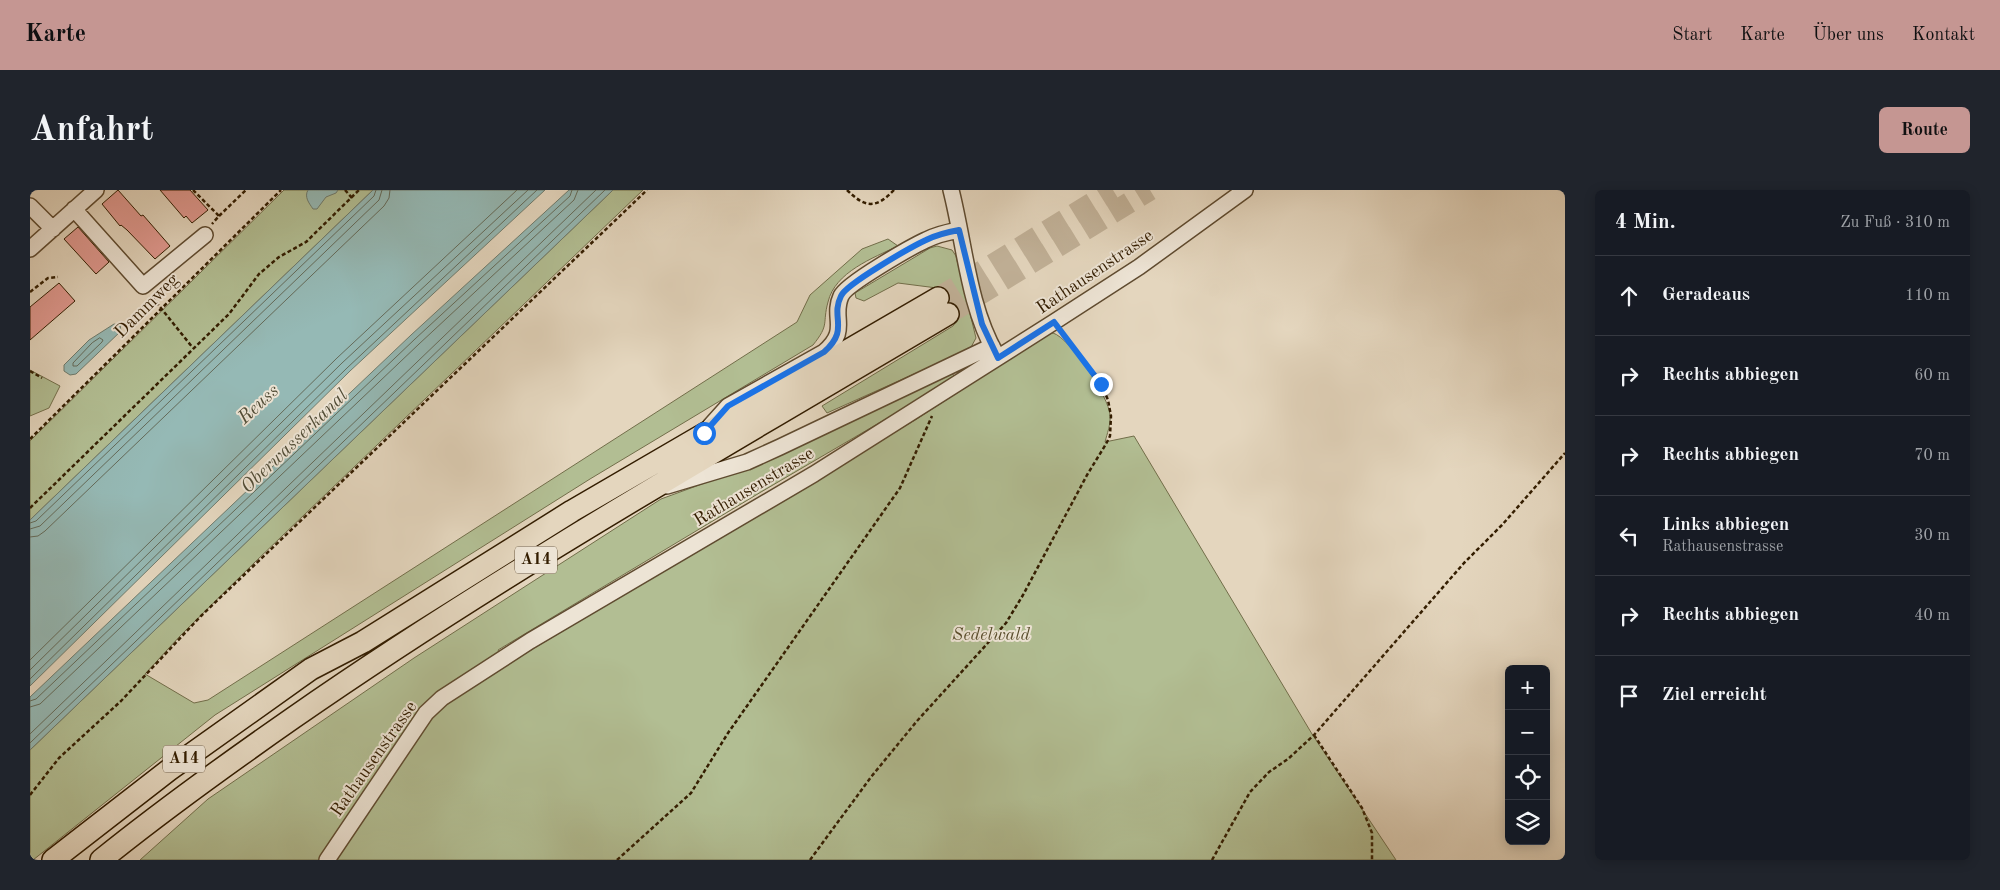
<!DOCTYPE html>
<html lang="de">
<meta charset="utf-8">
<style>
:root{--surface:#171b24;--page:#20242c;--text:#f1f3f6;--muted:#9ea1a6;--line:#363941;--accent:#c59692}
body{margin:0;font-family:"Old Standard TT",serif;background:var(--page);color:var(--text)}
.controls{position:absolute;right:15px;bottom:15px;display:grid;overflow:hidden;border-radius:8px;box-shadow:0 2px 12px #0003}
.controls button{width:45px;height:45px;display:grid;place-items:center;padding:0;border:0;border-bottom:1px solid var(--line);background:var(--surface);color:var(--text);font:25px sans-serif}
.stop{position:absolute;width:15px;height:15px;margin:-11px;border:4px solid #1a73e8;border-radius:50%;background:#fff}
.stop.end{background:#1a73e8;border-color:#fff;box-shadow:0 1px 5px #0008}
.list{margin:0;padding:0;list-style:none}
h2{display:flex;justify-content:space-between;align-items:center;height:65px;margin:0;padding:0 20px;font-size:21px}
h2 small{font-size:16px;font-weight:400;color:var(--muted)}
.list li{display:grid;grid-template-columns:32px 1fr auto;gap:15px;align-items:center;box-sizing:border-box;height:80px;padding:0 20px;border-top:1px solid var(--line)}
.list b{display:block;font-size:19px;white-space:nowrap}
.list p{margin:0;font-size:16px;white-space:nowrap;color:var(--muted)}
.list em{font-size:16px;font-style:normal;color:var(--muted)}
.icon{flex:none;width:28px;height:28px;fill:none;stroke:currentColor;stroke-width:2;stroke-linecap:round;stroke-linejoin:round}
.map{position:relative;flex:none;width:1535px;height:670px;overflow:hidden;border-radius:8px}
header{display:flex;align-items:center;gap:30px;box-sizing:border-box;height:70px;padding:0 25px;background:var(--accent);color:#111}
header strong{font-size:24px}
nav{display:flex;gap:28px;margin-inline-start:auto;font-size:18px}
.intro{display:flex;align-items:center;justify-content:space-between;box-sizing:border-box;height:120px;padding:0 30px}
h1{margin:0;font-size:35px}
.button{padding:12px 22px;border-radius:8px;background:var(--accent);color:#111;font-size:18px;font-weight:700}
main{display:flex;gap:30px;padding:0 30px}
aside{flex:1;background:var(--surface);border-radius:8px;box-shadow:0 2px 12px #0003}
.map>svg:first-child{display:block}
.green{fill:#b2be93;stroke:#726e4a}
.water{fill:#95b9b5;stroke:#6e7b6d}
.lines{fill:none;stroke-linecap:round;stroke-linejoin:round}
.shore{stroke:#646b5a;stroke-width:1}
.building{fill:#e19990;stroke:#331d00}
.highway-tunnel{stroke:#c1b198;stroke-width:21;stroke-dasharray:21 11;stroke-linecap:butt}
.minor-casing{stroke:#5f4b30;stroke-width:18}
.highway-casing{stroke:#331d00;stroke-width:24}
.path{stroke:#331d00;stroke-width:2.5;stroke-dasharray:4 2.5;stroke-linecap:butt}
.minor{stroke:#ede4d5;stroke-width:15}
.highway{stroke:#e4d6be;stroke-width:21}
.route{stroke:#1a73e8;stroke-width:6}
.labels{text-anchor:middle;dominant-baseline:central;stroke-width:4;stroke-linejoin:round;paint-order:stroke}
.shield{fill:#ede4d5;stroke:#6b5940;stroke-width:1}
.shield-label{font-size:16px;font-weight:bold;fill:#331d00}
.street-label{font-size:18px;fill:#331d00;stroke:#ede4d5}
.park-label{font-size:18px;font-style:italic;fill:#594d2c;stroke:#ede4d5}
.water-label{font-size:19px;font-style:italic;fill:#504c36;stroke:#ede4d5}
</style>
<header>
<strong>Karte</strong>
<nav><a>Start</a><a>Karte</a><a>Über uns</a><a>Kontakt</a></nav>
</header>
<div class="intro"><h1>Anfahrt</h1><a class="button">Route</a></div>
<main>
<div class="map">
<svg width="1535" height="670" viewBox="0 0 1535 670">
<rect width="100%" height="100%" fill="#e4d6be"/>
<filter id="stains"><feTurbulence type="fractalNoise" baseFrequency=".004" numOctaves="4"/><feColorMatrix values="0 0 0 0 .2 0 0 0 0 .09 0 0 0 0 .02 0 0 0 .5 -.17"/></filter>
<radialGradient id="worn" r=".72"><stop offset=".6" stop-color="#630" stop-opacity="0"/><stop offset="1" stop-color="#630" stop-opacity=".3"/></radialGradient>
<!-- green -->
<path class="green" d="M254 0H343L0 330V251Z
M583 0H613L226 371 150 446 115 484 164 513 178 510 767 132 780 105 832 59 858 49 868 56C843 68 805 82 798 112 792 134 800 134 783 155L560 289 185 525 3 670H0V560Z
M907 56 922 60 926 66 946 148 940 159 797 223 792 216 923 136 925 133 907 98 868 93 834 111 826 108 825 103 900 58Z
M1023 143C1040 148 1079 207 1080 225 1081 234 1077 244 1075 252L1104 246 1282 544 1366 670H110L178 609 384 468 631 309 721 276 921 182 926 188 731 302 468 460 476 475 885 230 1017 145Z
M0 180 30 196 19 218 0 226Z"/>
<!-- water -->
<path class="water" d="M278 0H308L306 3 296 7 287 19H283C279 13 274 7 278 0Z
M343 0H515L320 181 0 496V330Z
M539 0H583L0 560V507L381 145Z
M84 134 90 135 91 141 46 184 40 185 34 181V175L59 150Z"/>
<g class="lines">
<!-- shore -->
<path class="shore" d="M70 148 73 150 72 152 47 176H43V173L62 153Z
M0 333 6 331 344 6 346 0
M0 339 10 336 349 10 352 0
M0 347 8 346 15 341 354 16 359 8 360 0
M0 470 307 168 487 0
M0 480 312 173 498 0
M0 489 317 178 507 0
M0 511 6 509 385 149 540 6 542 0
M0 517 10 514 389 154 544 10 548 0
M0 544 566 0
M0 553 575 0"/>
</g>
<!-- building -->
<path class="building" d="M88 0 111 26 113 25 140 56 125 69 97 40 91 35 90 36 72 14Z
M130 0H160L178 20 162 33 156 26 154 28Z
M48 37 79 72 66 84 34 49Z
M29 93 45 111 0 150V117Z"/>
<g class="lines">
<!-- highway-tunnel -->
<path class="highway-tunnel" d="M908 108 1083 0
M918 124 1120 0"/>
<defs>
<path id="minor" d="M921 0C935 55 938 115 966 164
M0 16 23 39
M44 19 113 96 175 45
M0 59 66 0
M680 236 698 216 794 162C820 140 801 128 811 106 816 94 881 57 896 50 906 45 918 42 929 40
M637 296 717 272 750 257 962 156
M297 670 396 523 412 508 500 451 784 284 1024 132 1109 77 1215 0"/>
<path id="highway" d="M23 670 139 580 281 479 333 452 542 321 908 108
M71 670C133 620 197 574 263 528 473 382 697 255 918 124"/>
</defs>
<!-- minor casing -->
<use href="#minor" class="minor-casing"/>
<!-- highway casing -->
<use href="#highway" class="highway-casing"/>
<!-- path -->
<path class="path" d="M163 0 189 26 182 34
M315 0 322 8
M817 0C835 18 846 19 864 0
M189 26 216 0
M0 102 18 88 28 87
M122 107 163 158
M0 181 12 188
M0 249 251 0
M0 318 199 124 229 84 249 67 276 52 329 0
M1284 545 1332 618 1342 643V670
M0 605 29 568 91 511 171 426 617 0
M587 670 661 603 698 543 870 298 902 226
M780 670 841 587 887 531 976 433 993 405 1057 285 1076 254 1080 246 1081 226 1078 210 1071 194 1031 142
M1182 670 1220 602 1239 582 1258 569 1284 545 1434 373 1472 335 1535 263"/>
<!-- minor -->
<use href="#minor" class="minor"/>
<!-- highway -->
<use href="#highway" class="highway"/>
</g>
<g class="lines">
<!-- route -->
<path class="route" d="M674 243 698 216 794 162C820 139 800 128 811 106 816 94 881 57 896 50 906 45 918 42 929 40L952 134 968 168 1024 132 1071 194"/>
</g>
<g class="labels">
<!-- shield labels -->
<g class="shield">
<rect x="485" y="356.5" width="42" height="27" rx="4"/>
<rect x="133" y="555.5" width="42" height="27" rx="4"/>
</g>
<g class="shield-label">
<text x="506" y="370">A14</text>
<text x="154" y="569">A14</text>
</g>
<!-- street labels -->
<g class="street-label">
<text transform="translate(1065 82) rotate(-34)">Rathausenstrasse</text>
<text transform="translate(117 116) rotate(-45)">Dammweg</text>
<text transform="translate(724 297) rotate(-31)">Rathausenstrasse</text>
<text transform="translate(344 569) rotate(-55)">Rathausenstrasse</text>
</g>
<!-- park labels -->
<g class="park-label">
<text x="961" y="445">Sedelwald</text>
</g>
<!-- water labels -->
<g class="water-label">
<text transform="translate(229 215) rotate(-43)">Reuss</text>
<text transform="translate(265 252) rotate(-44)">Oberwasserkanal</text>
</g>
</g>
<rect width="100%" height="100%" filter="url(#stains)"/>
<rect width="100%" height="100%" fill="url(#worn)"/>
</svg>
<div class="controls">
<button>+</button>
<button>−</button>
<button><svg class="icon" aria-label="locate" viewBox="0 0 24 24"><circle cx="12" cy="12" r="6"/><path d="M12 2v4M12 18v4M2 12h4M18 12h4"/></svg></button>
<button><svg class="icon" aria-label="layers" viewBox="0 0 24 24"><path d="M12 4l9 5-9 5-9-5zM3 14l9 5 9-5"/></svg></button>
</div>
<div class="stop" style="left:674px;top:243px"></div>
<div class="stop end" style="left:1071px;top:194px"></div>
</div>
<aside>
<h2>4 Min.<small>Zu Fuß · 310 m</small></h2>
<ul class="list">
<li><svg class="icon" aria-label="ahead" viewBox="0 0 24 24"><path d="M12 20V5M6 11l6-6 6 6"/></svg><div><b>Geradeaus</b></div><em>110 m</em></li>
<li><svg class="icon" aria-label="right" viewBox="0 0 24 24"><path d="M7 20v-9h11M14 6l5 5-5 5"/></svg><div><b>Rechts abbiegen</b></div><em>60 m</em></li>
<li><svg class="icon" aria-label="right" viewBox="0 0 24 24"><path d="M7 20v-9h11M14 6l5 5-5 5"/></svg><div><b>Rechts abbiegen</b></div><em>70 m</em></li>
<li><svg class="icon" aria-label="left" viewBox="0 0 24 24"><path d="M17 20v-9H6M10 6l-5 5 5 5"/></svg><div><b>Links abbiegen</b><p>Rathausenstrasse</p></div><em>30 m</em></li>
<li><svg class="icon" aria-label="right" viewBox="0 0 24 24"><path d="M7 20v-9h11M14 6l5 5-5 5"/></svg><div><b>Rechts abbiegen</b></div><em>40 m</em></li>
<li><svg class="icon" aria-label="arrive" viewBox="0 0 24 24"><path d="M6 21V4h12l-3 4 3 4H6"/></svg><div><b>Ziel erreicht</b></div></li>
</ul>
</aside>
</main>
